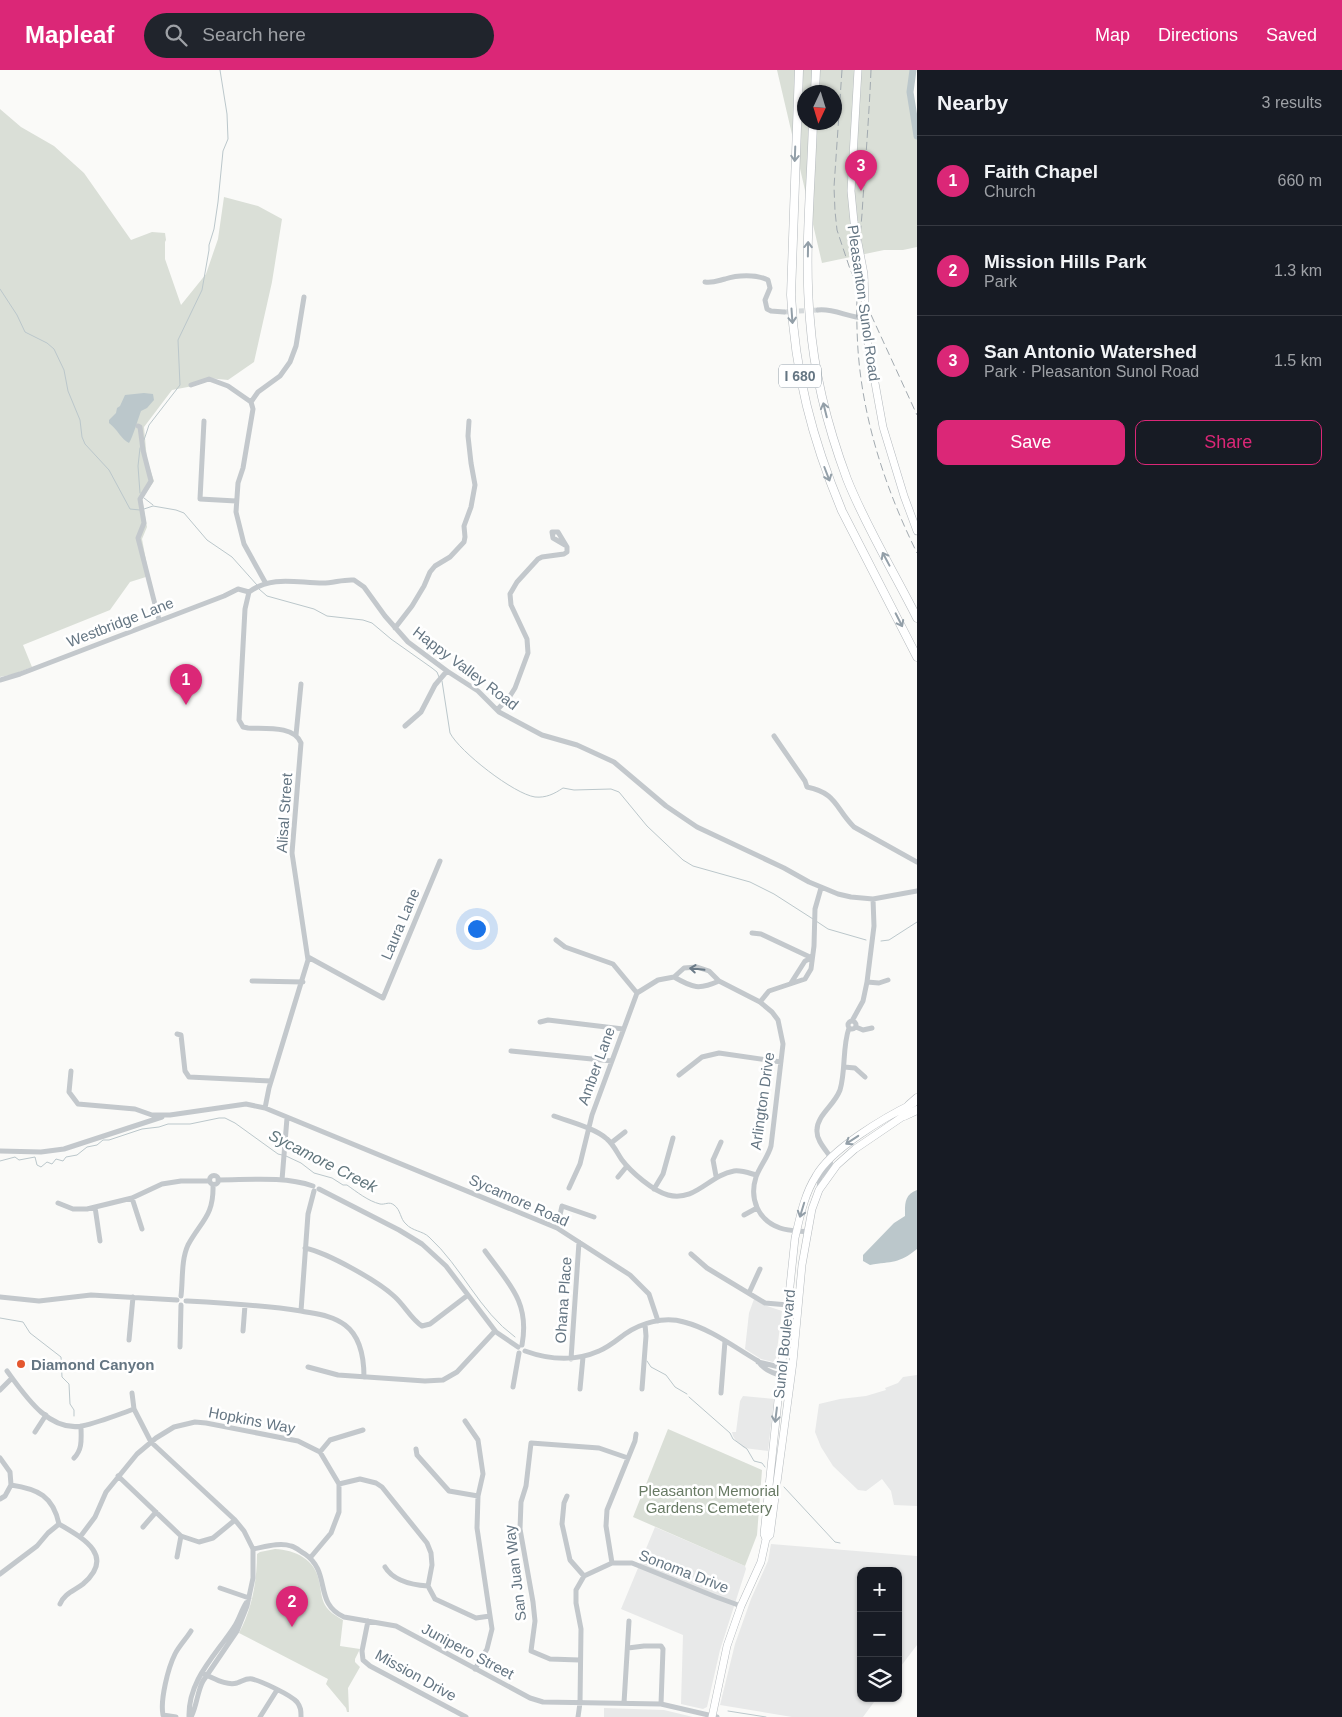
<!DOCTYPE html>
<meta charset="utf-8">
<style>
:root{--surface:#171b24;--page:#20242c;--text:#f1f3f6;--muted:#9ea1a6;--line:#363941;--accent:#db2777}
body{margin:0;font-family:Helvetica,sans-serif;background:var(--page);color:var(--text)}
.controls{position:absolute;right:15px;bottom:15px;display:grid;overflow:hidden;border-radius:10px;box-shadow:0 1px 4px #0004}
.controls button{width:45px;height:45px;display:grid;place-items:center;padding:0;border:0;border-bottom:1px solid var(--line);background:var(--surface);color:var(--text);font:25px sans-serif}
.compass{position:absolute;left:797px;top:15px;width:45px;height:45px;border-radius:50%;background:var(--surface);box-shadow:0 1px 4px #0004;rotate:184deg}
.you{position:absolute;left:476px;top:858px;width:18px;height:18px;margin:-12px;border:4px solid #fff;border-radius:50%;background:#1a73e8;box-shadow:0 0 0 8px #1a73e833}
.badge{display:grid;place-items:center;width:32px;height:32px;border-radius:50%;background:var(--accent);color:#fff;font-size:16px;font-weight:700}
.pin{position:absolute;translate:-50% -41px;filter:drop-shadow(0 1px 2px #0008)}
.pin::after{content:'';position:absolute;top:26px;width:18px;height:15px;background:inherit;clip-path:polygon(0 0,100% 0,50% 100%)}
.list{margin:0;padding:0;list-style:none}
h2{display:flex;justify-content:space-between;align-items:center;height:65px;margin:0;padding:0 20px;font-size:21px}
h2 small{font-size:16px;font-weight:400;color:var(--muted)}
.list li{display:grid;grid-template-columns:32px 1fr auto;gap:15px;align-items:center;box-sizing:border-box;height:90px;padding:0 20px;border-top:1px solid var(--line)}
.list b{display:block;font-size:19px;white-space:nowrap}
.list p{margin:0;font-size:16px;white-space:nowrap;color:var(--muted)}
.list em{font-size:16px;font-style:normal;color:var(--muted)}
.actions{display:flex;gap:10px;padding:15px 20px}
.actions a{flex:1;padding:11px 0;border:1px solid var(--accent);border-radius:10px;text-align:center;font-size:18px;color:var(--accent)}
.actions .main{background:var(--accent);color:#fff}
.icon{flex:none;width:28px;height:28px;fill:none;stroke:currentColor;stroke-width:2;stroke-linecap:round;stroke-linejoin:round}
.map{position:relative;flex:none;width:917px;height:1647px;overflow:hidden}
header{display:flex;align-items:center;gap:30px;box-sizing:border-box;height:70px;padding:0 25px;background:var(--accent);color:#fff}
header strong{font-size:24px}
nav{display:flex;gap:28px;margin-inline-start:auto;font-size:18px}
.search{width:350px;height:45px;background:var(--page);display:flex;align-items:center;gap:12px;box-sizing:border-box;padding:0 18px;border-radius:28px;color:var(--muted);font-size:19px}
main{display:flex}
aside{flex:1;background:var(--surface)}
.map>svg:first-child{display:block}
.built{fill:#e8e9e9}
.green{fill:#dadfd7;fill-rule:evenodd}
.water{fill:#bbc7cb}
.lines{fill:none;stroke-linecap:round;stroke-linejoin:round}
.stream{stroke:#bbc7cb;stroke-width:1}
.river{stroke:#bbc7cb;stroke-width:7}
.minor-tunnel{stroke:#d5d9db;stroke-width:5;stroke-dasharray:5 2.5;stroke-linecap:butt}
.major-casing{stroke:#b5babe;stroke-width:8}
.highway-casing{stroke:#b4b9bd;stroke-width:9}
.minor{stroke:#c3c8cc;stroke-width:5}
.major{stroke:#fff;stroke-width:7}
.highway{stroke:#fff;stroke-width:8}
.rail{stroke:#a2aab0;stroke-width:1;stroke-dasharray:8 4;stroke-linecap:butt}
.oneway{stroke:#939fa8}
.oneway2{stroke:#6a7a87}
.poi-dot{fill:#e4572e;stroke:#fff;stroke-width:2}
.labels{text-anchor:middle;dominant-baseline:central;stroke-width:5;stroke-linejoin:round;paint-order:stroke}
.shield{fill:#fff;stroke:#939fa8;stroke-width:1}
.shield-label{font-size:14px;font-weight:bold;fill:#657683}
.street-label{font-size:15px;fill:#657683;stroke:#fff}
.poi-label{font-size:15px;font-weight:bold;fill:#657683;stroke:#fff;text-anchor:start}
.park-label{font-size:15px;fill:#687a64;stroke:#fff}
.water-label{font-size:16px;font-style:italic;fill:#60757c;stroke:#fff}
</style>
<header>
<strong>Mapleaf</strong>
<div class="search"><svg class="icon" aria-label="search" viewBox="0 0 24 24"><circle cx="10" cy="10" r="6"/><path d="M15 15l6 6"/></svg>Search here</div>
<nav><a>Map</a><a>Directions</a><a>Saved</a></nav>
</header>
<main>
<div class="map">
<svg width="917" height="1647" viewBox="0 0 917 1647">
<rect width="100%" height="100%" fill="#fafaf8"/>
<!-- built -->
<path class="built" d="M754 1229 764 1235 782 1241 776 1288 773 1292 761 1289 745 1279 749 1243Z
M917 1305V1436L894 1435 891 1421 882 1409 866 1421 858 1420 833 1396 821 1377 815 1362 819 1334 840 1329 866 1326 886 1320 885 1318 898 1313 903 1307Z
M743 1326 774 1329 768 1381 744 1378 736 1371 733 1366 732 1362H736L740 1331Z
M655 1457 745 1496 746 1499 720 1580 707 1637 703 1639 681 1634 683 1565 621 1539Z
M771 1474 917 1486V1575L898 1600V1501H861V1628H877L863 1647H792L720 1635 735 1574 751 1529 768 1491Z
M604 1638 664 1640 693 1647H604Z"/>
<!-- green -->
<path class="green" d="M777 0H914L911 44 917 65V177L903 180H884L822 193ZM804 22H834V52H804Z
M0 39 21 57 54 76 84 103 131 170 152 162 165 163 166 170 165 172V189L181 235 206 204 218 169 224 127 258 136 282 149 272 212 254 292 228 310 208 308 193 316 172 320 144 357 147 390 154 411 142 429 147 457 142 469 149 506 130 512 110 540 23 575 32 597 14 604 0 607Z
M668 1359 762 1400 757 1465 745 1496 633 1447Z
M275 1479C295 1480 315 1489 319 1511 321 1519 321 1528 325 1535 329 1542 336 1546 343 1550L340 1576 360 1579 355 1589V1592L360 1597 348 1618 349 1642H347L346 1638 326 1614 328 1609 239 1563C252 1539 257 1511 257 1484L260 1482Z"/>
<!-- water -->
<path class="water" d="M144 323 153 324 154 330 147 338 141 341C138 349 133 367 129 373 121 369 118 360 109 353V350L116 343 117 338 120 336 125 325Z
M917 1120V1179C899 1194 892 1191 870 1195L863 1191V1185L894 1153 905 1146C905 1134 904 1125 917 1120Z"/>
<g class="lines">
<!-- stream -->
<path class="stream" d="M0 219 17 245 25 262 47 273 54 279 64 300 68 321 80 350 82 367 85 374 109 400 130 439 140 440
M144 370 149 355 180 315 178 270 202 220 209 180V175L214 159 218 132 223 81 228 69 227 44 220 0
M140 423 138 396 140 378
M144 428 153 435
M144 439 153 436 176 440 184 443 207 470 232 487 257 515
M259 519 267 526 314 539 327 546 363 550 372 553 391 569 432 598 437 602 439 607
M442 611 450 663C460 682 514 724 535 727 546 728 554 724 563 718L574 720 611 719 619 722 647 756 683 790 693 796 750 812 774 824 813 849
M816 851 828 859 866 870
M881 871 889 870 917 852
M286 1086 301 1093 314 1103 332 1108 343 1115H347C357 1122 368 1131 380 1134 385 1135 389 1131 394 1135 401 1140 400 1149 406 1154 412 1161 423 1161 429 1167 462 1197 479 1241 515 1267
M0 1091 15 1087 19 1090 35 1087 37 1095 41 1097 47 1092 52 1094 56 1089 63 1091 66 1087 77 1085 87 1077 97 1075 103 1070H109L142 1059 159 1057 168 1054H190L219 1048H225L235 1053 278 1084 282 1085
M0 1248 23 1252 30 1263 61 1287 62 1307 69 1314 70 1334 74 1340V1346
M647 1291 651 1297 666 1305 675 1317 687 1324
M689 1327 730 1363 733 1369 747 1379 754 1391 762 1393 765 1397
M784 1417 835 1472 840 1473
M728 1641 766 1647"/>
<!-- river -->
<path class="river" d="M913 0 910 22 917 66"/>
<!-- minor-tunnel -->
<path class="minor-tunnel" d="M784 242 818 240"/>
<defs>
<path id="major" d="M858 0 851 121 854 152 864 204 866 263 883 357 904 426 917 461
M766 1469 764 1464 795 1168C800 1147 804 1125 816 1106 831 1079 885 1047 914 1033
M712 1647 727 1576 741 1536 761 1492 766 1469 770 1465 793 1292 802 1195 812 1139 819 1120 837 1095 855 1079 908 1043"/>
<path id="highway" d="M799 0 791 225C795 304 812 369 842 441L917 587
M815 22 816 0
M813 52C811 118 804 185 810 250 814 305 828 358 847 409 866 457 894 502 917 548
M909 1035 917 1028
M904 1046 917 1040"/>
</defs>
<!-- major casing -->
<use href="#major" class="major-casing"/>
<!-- highway casing -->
<use href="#highway" class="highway-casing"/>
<!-- minor -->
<path class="minor" d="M705 212C713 213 717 211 725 209 737 205 756 204 768 210L770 218 765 230 767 239 771 241 784 242
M818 240C834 238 849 248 865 248
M191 315 209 309 228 316 251 332
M251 332 253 339 243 398 238 413 236 442 244 474 265 512
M251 332 258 322 280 306 290 292 296 276 304 227
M204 351 200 429 236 431
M138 356 140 357 143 380 151 411 140 429 144 453 138 468 159 550
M249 522C272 505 297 513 323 513 333 513 344 509 354 510L364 517 385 546 408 572 447 601 478 621 499 642 542 665 577 675 614 692 666 736 697 757 784 798 809 812 838 824 851 827 873 829 917 821
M249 522 245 539 239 650 243 657 248 658C264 659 294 655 301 673L292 783 308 890 269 1018 265 1038
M395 558 412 536 424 516 430 502 435 496 450 487 464 472 465 467 464 456 471 437 475 415 471 393 468 366 469 351
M0 610 20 604 224 526 238 519 249 522
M497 640 510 626 515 618 528 583 527 569 511 535 510 524 517 512 538 489 542 487 564 484 567 482V477L558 462H552L553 468 565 475
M405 656 421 642 435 615 447 601
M296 665 301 614
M774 666 805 711 807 717C837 723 835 738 854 757L917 792
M752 863 761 864 812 888
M556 870 565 877 613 894 637 923
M308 887 383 928 440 791
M674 907C693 918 699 920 719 911
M252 911 303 912
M867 912 879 913 888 910
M791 913 805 891 812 888
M760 932 769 921 805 909 811 899 814 876 815 839 821 818
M848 955a4 4 0 1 1 8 0a4 4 0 1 1-8 0Z
M852 951 863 931 867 912 874 856 873 829
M540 952 548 950 623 959
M856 957 863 960 872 958
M177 964 181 965 185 1001 189 1007 271 1011
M511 981 612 991
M844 997 855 998 865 1007
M71 1001 69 1022 78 1034 135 1039 152 1045H170L246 1034 265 1038 557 1158 630 1205 649 1224 658 1251
M679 1005 702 987 719 983 781 992
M554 1046C570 1052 595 1058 607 1069 614 1075 617 1083 622 1090 631 1102 653 1121 668 1125 696 1132 709 1105 734 1101 741 1100 749 1103 756 1105
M611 1073 625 1062
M0 1081 41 1082 64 1079 162 1047
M209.5 1110a4.5 4.5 0 1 1 9 0a4.5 4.5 0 1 1-9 0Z
M716 1106 713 1090 721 1072
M618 1107 627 1096
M218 1110C249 1110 283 1106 313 1116
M282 1110 287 1048
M569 1118 580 1094 592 1045 637 923 658 910 674 907 684 898 697 897 709 901 719 911 760 932 772 942 778 950 783 974 771 1076C768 1087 760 1096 756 1107 749 1129 758 1150 780 1158 788 1161 798 1161 807 1162
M319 1119 399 1160 422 1174 446 1196 496 1262 518 1277
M654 1119 663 1104 673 1068
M819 1120 820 1107 830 1096 831 1088C826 1080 816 1070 817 1060 817 1045 834 1036 840 1020 846 1000 842 978 849 958
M132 1128 142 1159
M58 1133 73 1139H87L132 1128 162 1114 181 1111H209
M95 1137 100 1171
M744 1145 757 1138
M557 1158 562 1136 594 1147
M305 1178C328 1183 378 1211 395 1227 404 1235 412 1250 422 1256L430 1254 468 1225
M485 1181C509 1214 530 1232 522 1275
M691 1184 707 1198 765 1233 788 1235
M749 1223 760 1199
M181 1226C183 1210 181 1190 188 1175 201 1151 214 1146 213 1115
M0 1227 39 1231 91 1225 177 1230
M186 1231C224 1233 263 1235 301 1241 316 1244 332 1245 345 1255 361 1267 364 1288 364 1307
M301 1241 308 1144 314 1121
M243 1261 245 1235
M129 1270 133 1227
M180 1277 181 1235
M525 1281C550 1290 574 1292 599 1281 609 1277 617 1270 625 1264 641 1253 664 1246 684 1252 711 1259 734 1277 758 1291 766 1303 779 1305 791 1307
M571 1289 579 1172
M758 1292 792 1300
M308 1297 338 1305 425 1311 443 1310 457 1302 495 1261
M7 1301C24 1324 48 1362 82 1356 100 1352 117 1345 134 1339
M513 1317 519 1283
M580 1319 583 1287
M642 1319 646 1266 645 1254
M0 1320 12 1308
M132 1323 134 1339 151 1372 235 1450 244 1461 253 1479V1508L247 1536 237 1561 203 1611C197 1622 197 1636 191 1647
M721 1323 725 1271
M465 1351 478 1370 483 1404 478 1426 477 1458 492 1559 487 1579 475 1599
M35 1362 46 1345
M416 1379 417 1385 449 1421 478 1426
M320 1382 330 1370 363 1360
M0 1388 10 1402 11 1415C38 1419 53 1426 59 1454 83 1468 116 1486 83 1514 74 1521 65 1523 60 1534
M74 1388C83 1379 81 1368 81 1356
M118 1406 181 1466 199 1472 213 1468 235 1450
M339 1414 360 1409 376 1413 382 1417 427 1473 431 1483 432 1495 428 1516 435 1529 476 1548 490 1546
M567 1426 564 1433 562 1454 570 1490 584 1506
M0 1429 5 1426 11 1415
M143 1457 156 1442
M80 1467 95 1447 106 1422 137 1384 156 1368 174 1357 195 1352 206 1353 298 1371 320 1382 339 1414V1442L331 1463 310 1488
M253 1479C264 1477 280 1472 291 1476 296 1477 301 1482 305 1484 332 1503 313 1533 344 1547L396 1556 530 1628 543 1632 661 1634 717 1647
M177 1487 181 1466
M612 1493 606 1456 607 1440 635 1371 636 1364
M385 1497C394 1512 413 1515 428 1516
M0 1504 37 1476 48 1463 59 1454
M220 1518 249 1528
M368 1551 362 1581 363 1590 370 1596 466 1647
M628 1578 644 1576H661L663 1579 661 1634
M579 1590 550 1589 531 1581 535 1551 533 1532 520 1459 521 1432 526 1416 531 1373 599 1378 628 1388
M204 1604C214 1608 226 1616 237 1613 243 1611 246 1608 252 1609 261 1611 291 1625 297 1632 301 1637 301 1641 301 1647
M624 1633 629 1551
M176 1647 163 1645C160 1630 168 1598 175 1584 179 1576 186 1569 191 1561
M189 1647C188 1610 215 1586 234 1557 239 1550 241 1541 246 1533
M260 1647 277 1620
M578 1647 580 1633 581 1559 576 1533V1520L584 1506 612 1493H632L716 1527 741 1536"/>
<!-- major -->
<use href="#major" class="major"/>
<!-- highway -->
<use href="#highway" class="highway"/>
<!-- rail -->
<path class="rail" d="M842 0 834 117 835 141 837 160 850 199 917 345
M871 0C869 48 865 96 862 144 858 189 855 235 858 280 863 351 886 420 917 483"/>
</g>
<!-- one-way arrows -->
<defs><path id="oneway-shaft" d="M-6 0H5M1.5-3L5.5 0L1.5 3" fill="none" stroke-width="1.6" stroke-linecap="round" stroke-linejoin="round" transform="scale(1.25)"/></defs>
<g class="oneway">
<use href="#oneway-shaft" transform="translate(795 84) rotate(92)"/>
<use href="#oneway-shaft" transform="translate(808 179) rotate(-89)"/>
<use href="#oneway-shaft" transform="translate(792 246) rotate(86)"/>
<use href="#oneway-shaft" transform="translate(825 340) rotate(-104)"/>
<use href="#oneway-shaft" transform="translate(827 404) rotate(69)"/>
<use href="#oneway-shaft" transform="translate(886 489) rotate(-118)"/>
<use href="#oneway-shaft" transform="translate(899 550) rotate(63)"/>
<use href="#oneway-shaft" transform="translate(852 1070) rotate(147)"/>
<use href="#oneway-shaft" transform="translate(802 1140) rotate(107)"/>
<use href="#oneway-shaft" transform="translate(776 1345) rotate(97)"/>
</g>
<use class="oneway2" href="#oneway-shaft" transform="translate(697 899) rotate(-174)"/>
<!-- markers -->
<circle class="poi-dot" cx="21" cy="1294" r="5"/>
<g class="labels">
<!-- shield labels -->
<rect class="shield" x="779" y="294.5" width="42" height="23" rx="4"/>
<g class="shield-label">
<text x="800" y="306">I 680</text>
</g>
<!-- street labels -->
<g class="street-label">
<text transform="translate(864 233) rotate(82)">Pleasanton Sunol Road</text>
<text transform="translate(120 552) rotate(-21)">Westbridge Lane</text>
<text transform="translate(466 598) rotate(37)">Happy Valley Road</text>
<text transform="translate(284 743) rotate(-86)">Alisal Street</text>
<text transform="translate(400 854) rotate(-67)">Laura Lane</text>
<text transform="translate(596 996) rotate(-70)">Amber Lane</text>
<text transform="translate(762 1031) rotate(-82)">Arlington Drive</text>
<text transform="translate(519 1130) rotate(24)">Sycamore Road</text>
<text transform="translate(563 1230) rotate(-86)">Ohana Place</text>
<text transform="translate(784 1274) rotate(-84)">Sunol Boulevard</text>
<text transform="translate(252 1350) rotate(11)">Hopkins Way</text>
<text transform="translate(684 1501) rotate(21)">Sonoma Drive</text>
<text transform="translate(515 1503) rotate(-97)">San Juan Way</text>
<text transform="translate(468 1581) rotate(28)">Junipero Street</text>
<text transform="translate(416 1605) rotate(29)">Mission Drive</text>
</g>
<!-- poi labels -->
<g class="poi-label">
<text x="31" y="1294">Diamond Canyon</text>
</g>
<!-- park labels -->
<g class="park-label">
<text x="709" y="1420">Pleasanton Memorial<tspan x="709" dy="17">Gardens Cemetery</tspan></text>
</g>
<!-- water labels -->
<g class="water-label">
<text transform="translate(323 1091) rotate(27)">Sycamore Creek</text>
</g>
</g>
</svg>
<div class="controls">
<button>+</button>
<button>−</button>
<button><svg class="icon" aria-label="layers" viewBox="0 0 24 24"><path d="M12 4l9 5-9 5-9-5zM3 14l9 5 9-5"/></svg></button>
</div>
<svg class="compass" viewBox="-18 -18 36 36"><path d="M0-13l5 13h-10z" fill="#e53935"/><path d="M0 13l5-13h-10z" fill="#9ea1a6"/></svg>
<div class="you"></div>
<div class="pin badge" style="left:186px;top:635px">1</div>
<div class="pin badge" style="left:292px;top:1557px">2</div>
<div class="pin badge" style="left:861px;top:121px">3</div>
</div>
<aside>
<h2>Nearby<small>3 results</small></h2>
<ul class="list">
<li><span class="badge">1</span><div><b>Faith Chapel</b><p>Church</p></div><em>660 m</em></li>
<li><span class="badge">2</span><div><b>Mission Hills Park</b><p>Park</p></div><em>1.3 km</em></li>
<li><span class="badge">3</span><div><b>San Antonio Watershed</b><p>Park · Pleasanton Sunol Road</p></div><em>1.5 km</em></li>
</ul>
<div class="actions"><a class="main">Save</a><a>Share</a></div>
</aside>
</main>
